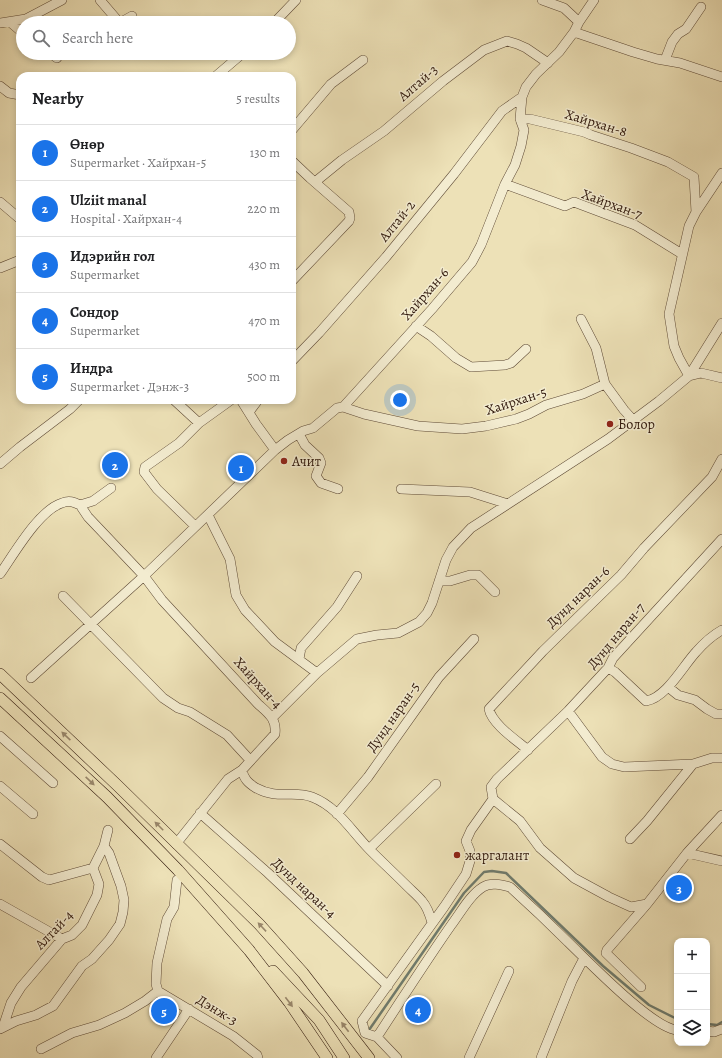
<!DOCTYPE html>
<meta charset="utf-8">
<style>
:root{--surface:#fff;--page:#f6f6f6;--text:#202124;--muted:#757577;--line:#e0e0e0;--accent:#1a73e8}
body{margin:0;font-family:Alegreya,serif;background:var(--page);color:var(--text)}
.controls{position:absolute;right:12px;bottom:12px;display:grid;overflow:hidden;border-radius:8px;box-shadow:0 2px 6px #0003}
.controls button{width:36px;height:36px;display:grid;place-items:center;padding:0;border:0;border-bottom:1px solid var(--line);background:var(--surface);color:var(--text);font:20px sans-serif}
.you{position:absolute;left:400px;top:400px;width:14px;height:14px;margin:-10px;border:3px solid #fff;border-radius:50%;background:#1a73e8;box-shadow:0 0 0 6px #1a73e833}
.badge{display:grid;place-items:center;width:26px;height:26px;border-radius:50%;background:var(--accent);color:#fff;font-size:13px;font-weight:700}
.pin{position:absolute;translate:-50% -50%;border:2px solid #fff;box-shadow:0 1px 4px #0006}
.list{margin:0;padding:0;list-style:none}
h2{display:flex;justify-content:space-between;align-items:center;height:52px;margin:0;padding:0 16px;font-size:17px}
h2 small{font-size:13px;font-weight:400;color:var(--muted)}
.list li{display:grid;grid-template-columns:26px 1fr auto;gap:12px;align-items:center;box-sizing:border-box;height:56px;padding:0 16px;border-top:1px solid var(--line)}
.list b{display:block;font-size:15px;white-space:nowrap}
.list p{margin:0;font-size:13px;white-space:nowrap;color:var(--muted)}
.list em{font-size:13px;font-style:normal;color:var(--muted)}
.icon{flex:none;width:22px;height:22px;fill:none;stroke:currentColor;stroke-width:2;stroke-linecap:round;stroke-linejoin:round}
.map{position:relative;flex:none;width:722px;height:1058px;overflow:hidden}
.search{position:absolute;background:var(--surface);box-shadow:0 2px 6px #0003;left:16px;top:16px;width:280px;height:44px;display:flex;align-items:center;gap:10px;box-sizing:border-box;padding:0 14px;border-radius:22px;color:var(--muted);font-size:15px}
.panel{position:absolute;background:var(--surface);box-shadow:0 2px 6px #0003;left:16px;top:72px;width:280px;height:332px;border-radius:12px}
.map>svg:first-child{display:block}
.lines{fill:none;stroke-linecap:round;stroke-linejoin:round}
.stream{stroke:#6f7b6d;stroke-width:2.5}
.minor-casing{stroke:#5e4a36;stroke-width:10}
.major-casing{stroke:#2f170b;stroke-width:12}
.minor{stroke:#f3ecd0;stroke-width:9}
.major{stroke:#ede1b7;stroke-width:11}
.oneway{fill:#98866a}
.poi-dot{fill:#8f2418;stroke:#f3ecd0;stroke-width:1.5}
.labels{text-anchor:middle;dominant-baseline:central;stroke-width:3;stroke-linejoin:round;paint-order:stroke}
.street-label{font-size:14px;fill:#2f170b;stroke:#f3ecd0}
.poi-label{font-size:14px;fill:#2f170b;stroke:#f3ecd0;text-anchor:start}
</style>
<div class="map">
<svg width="722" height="1058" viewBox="0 0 722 1058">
<rect width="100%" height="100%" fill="#ede1b7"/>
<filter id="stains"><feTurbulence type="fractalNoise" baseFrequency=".005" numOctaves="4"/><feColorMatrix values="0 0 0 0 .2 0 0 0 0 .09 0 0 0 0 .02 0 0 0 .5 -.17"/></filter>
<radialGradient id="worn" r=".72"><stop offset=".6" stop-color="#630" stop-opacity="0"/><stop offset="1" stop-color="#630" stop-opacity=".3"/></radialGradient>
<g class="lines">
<!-- stream -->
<path class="stream" d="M707 1024 717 1025 722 1022
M369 1030 464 893 484 872 492 871 506 873 603 966 649 1005 677 1019"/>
<defs>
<path id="minor" d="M100 0 118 21H123L132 16
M542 0 564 8 579 22
M10 22 23 33
M0 23 26 19 62 0
M274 23 296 0
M574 32 633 52 657 59 680 63 722 77
M50 53 57 58
M665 60 672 42 678 34 686 29 701 7
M216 76 243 53
M0 86 9 93 20 95
M520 119H530L584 132 591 135 631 148 668 162 694 177 696 212
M292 130 331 84 363 60
M292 161 310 178 349 212 350 218 349 221 292 281
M315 182 342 160 384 131 443 81 484 50 507 41 517 44 526 48 548 63
M505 184 565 206 574 202 635 225 682 254
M0 202 20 219
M0 268 20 260
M581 319 596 348 605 384 624 410 634 421
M416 326 431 336 456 358 471 367 505 365 511 363 526 349
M292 361 319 333 386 257 454 174 502 111 522 97
M689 376 679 358 674 346 669 314 689 226 696 212 722 173
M689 376 701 373 722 378
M174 400 199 423
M241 400 256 424 275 450
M343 407 432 309 472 262 481 245 505 184 515 165 521 146 524 130 520 119 522 97 526 87 536 74 559 52 574 32 579 22 594 0
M249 412 258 400
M299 434 305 445 319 458 321 463 316 476 321 483 338 489
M0 464 20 447 70 409 79 400
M401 489 470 492 508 504
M80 505 88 517 144 576 162 600 258 704C268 713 277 719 275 734L242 770C244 779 248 783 256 788 278 800 293 790 312 797 338 807 352 832 370 850 382 862 395 874 407 886 412 891 418 896 422 901 428 908 430 915 432 923
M80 505 93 501 111 488
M208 515 230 559 236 595 245 610 275 642 317 673
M195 526 157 489 144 472 145 467 179 443 199 423 231 400
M0 574C14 554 39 510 62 503 69 500 74 502 80 505
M439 581H450L470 575H478L495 592
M63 596 163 698 178 708 190 712 227 735 250 760
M299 659 301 648 337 607 357 576
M608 668 615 672 646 701C666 698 683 666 696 652 703 644 713 635 722 630
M31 678 144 576 275 450 288 440 303 431 313 428 337 408 343 407 364 414 418 426 462 429 486 426 516 419 529 414 546 405 583 394 605 384
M668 687 678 695 695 700 707 709 716 714H722
M568 711 602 757 612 764 624 767 693 764 712 758H722
M272 718 317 673 357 639 377 635 398 633 419 622 427 613 432 603 446 560 453 547 471 528 608 439 659 401 689 376 722 323
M0 736 53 783
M528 750C516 740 492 724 489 709L543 651 621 575 644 548 712 477 722 459
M0 786 33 814
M493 799 520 821 540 848 574 878 609 897 631 907 647 904 687 853 722 815
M200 813 268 873 388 986
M337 814 368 777 439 677 474 639
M630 839 647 821 693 764
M0 844 42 877 49 880 93 868
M176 844 228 779 242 770
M369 849 436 784
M687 853 722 861
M93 868 104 846 108 830
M0 904 62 939
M641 987 606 953 607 950 647 904
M158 991 233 1036 257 1055 258 1058
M3 1027 11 1003 21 987 62 939 72 935 82 925 97 895 99 884 93 868
M0 1029 16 1021 36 1015 53 1006 82 966 92 959 109 940 120 924 123 912 124 900 121 886 109 853 104 846
M677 1030C652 1028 588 961 568 942 549 923 530 905 510 887 502 885 491 882 483 887 470 895 461 912 452 924 426 961 402 999 377 1037L365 1033 362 1021 444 907 466 874 470 861V851L466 841 471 830 493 799 491 787 497 779 568 711 608 668 613 658 722 539
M707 1031 714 1032 722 1029
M377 1037 397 1058
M41 1049 72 1033 99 1025 125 1013 145 1001 158 991 156 984 157 963 167 919 174 907 177 880
M156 1058 189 1009
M469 1058 509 971
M541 1058 572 981 584 958"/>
<path id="major" d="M0 674 118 786 259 924 303 973 369 1058
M0 698 107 797 178 870 249 950 289 1002 327 1058
M273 971 319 1020 344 1058"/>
</defs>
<!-- minor casing -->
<use href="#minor" class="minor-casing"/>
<!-- major casing -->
<use href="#major" class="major-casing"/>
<!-- minor -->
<use href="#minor" class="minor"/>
<!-- major -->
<use href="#major" class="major"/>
</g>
<!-- one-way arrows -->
<defs><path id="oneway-solid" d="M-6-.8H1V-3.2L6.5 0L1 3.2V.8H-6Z"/></defs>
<g class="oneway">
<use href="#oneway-solid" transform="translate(66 736) rotate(-137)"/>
<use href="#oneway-solid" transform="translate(90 781) rotate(43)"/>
<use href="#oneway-solid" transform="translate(159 826) rotate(-135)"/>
<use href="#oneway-solid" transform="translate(262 927) rotate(-133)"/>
<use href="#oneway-solid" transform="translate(289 1002) rotate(53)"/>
<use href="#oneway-solid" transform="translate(345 1027) rotate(-127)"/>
</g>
<!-- markers -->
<g class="poi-dot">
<circle cx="610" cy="424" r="4"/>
<circle cx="284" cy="461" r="4"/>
<circle cx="457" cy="855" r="4"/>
</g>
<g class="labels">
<!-- street labels -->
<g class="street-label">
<text transform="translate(418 83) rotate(-41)">Алтай-3</text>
<text transform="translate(596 123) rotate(17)">Хайрхан-8</text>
<text transform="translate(612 204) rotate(20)">Хайрхан-7</text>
<text transform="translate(397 221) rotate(-51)">Алтай-2</text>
<text transform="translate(425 294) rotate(-49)">Хайрхан-6</text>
<text transform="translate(516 401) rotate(-18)">Хайрхан-5</text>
<text transform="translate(578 597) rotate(-44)">Дунд наран-6</text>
<text transform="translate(616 636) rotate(-50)">Дунд наран-7</text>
<text transform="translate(258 683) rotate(48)">Хайрхан-4</text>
<text transform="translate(393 717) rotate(-55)">Дунд наран-5</text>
<text transform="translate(304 888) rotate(43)">Дунд наран-4</text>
<text transform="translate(54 930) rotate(-46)">Алтай-4</text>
<text transform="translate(217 1010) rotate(31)">Дэнж-3</text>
</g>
<!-- poi labels -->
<g class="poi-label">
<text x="618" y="424">Болор</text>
<text x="292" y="461">Ачит</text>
<text x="465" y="855">жаргалант</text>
</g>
</g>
<rect width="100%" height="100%" filter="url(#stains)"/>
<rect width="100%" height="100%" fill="url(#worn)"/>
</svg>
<div class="controls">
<button>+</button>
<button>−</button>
<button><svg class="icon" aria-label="layers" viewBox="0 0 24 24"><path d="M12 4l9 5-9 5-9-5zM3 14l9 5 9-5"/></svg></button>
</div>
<div class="you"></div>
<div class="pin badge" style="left:241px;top:468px">1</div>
<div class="pin badge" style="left:115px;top:465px">2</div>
<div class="pin badge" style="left:679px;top:888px">3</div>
<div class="pin badge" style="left:418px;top:1010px">4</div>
<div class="pin badge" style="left:164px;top:1011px">5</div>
<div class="search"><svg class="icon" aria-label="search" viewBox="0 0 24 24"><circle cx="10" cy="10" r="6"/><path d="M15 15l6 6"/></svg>Search here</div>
<section class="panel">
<h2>Nearby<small>5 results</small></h2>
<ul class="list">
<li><span class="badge">1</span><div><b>Өнөр</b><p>Supermarket · Хайрхан-5</p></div><em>130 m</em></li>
<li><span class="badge">2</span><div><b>Ulziit manal</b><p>Hospital · Хайрхан-4</p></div><em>220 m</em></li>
<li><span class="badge">3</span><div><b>Идэрийн гол</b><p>Supermarket</p></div><em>430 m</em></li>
<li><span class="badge">4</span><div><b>Сондор</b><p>Supermarket</p></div><em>470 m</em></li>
<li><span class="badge">5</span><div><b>Индра</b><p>Supermarket · Дэнж-3</p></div><em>500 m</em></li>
</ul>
</section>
</div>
